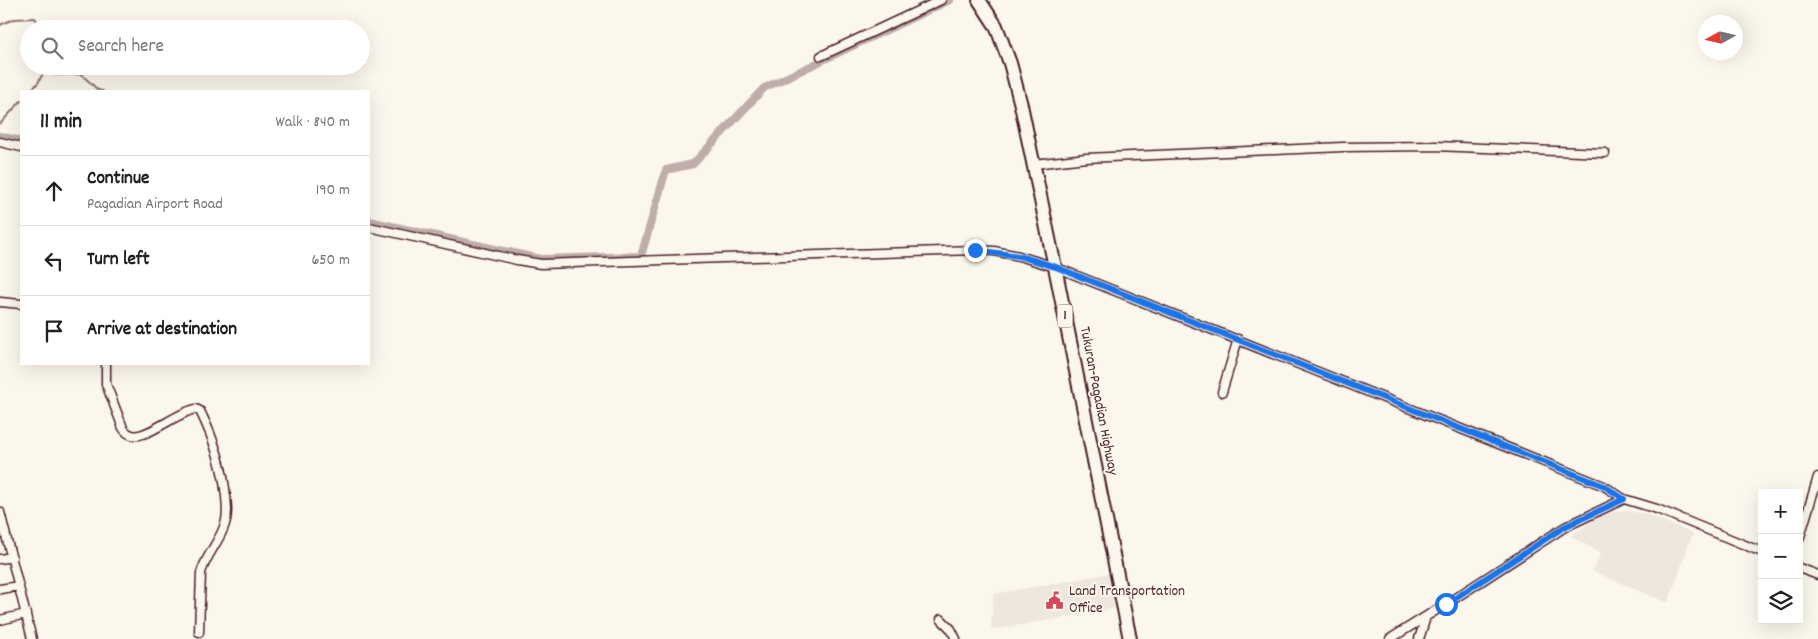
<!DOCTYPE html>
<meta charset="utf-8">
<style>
:root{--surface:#fff;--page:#f2f2f2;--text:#202124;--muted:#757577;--line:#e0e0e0}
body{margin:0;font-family:Dekko,sans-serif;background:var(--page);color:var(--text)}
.controls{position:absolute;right:15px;bottom:15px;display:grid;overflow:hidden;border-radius:0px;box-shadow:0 5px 20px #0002}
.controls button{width:45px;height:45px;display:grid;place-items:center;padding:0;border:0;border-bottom:1px solid var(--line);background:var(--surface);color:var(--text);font:25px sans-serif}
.compass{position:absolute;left:1698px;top:15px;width:45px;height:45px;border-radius:50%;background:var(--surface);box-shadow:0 5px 20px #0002;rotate:262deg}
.stop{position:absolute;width:15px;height:15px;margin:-11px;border:4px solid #1a73e8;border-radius:50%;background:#fff}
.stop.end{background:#1a73e8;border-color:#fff;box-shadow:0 1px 5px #0008}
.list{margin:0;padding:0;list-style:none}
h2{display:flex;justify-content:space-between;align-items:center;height:65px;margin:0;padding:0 20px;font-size:21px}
h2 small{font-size:16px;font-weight:400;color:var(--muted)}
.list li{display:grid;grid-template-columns:32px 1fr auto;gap:15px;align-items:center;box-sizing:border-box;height:70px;padding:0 20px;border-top:1px solid var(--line)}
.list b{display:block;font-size:19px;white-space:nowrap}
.list p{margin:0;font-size:16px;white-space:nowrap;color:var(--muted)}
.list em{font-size:16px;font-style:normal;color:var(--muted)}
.icon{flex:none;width:28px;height:28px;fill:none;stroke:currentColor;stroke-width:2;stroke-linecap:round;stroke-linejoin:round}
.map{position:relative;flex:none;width:1818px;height:639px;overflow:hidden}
.search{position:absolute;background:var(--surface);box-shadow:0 5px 20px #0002;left:20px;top:20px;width:350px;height:55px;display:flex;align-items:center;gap:12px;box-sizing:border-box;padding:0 18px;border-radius:28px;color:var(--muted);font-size:19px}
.panel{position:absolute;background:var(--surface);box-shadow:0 5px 20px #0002;left:20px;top:90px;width:350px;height:275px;border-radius:0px}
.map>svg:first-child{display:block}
.built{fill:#eee7de}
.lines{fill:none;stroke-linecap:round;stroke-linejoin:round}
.stream{stroke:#907477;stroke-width:2}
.canal{stroke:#bfadaa;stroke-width:8}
.minor-casing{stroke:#4a1f2b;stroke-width:11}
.trunk-casing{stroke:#4a1f2b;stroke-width:16}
.minor{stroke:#fbf7ec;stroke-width:8}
.trunk{stroke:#fbf7ec;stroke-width:12}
.route{stroke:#1a73e8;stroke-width:6}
.labels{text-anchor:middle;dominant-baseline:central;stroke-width:4;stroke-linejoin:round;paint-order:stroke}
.shield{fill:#fbf7ec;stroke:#7f6065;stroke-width:1}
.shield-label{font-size:14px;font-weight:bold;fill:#4a1f2b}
.street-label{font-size:15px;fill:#4a1f2b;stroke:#fbf7ec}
.poi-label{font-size:15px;fill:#4a1f2b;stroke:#fbf7ec;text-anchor:start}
</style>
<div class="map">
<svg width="1818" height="639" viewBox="0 0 1818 639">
<rect width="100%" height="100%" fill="#fbf7ec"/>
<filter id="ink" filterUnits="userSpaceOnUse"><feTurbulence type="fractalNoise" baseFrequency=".02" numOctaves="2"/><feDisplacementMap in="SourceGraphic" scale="10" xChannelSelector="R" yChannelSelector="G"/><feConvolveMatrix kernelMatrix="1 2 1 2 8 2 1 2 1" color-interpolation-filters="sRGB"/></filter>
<g filter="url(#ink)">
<!-- built -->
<path class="built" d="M1623 510 1645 514 1693 533 1668 603 1592 571 1601 553 1570 536 1594 520 1606 514Z
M1112 573 1119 608 991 630 993 594Z"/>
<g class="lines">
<!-- stream -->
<path class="stream" d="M0 25 14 19 35 18 42 29
M48 66 55 75 81 74 98 90 103 91
M30 91 38 83 47 66
M0 124 21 101"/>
<!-- canal -->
<path class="canal" d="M0 136 21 141
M369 221 541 259 641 256 666 170 693 164 764 88 950 0"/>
<defs>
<path id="minor" d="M821 56 941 0
M0 142 21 147
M1034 164 1086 158 1343 147 1435 146 1605 153
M369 227 517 260 541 264 975 250 994 251 1019 256 1055 267 1604 486 1624 499
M0 302 21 304
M106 364V384L123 428C125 431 128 434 132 435 145 440 179 411 196 409L200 411C214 439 223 466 226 497 227 506 228 515 225 524 220 541 206 555 201 573L199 632
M1222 392 1238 339
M0 512 32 639
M1799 540 1818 477
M0 559 12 557
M1799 568 1818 575
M0 589 19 586
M941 619 951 629 956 639
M0 620 26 614
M1390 639 1446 604 1565 527 1624 499 1657 509 1762 552
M1419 639 1426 617"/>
<path id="trunk" d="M979 0 996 26 1010 63 1021 105 1055 267 1130 639"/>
</defs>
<!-- minor casing -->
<use href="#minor" class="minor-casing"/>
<!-- trunk casing -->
<use href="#trunk" class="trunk-casing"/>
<!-- minor -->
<use href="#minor" class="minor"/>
<!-- trunk -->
<use href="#trunk" class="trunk"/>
</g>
</g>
<g class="lines" filter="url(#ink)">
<!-- route -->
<path class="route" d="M975 250 1019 256 1056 267 1604 486 1624 499 1564 527 1446 604"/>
</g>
<!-- icons -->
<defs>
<symbol id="civic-bare" viewBox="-9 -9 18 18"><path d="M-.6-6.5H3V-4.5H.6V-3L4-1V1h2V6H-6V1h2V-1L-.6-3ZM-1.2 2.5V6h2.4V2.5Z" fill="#d1495b" stroke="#fbf7ec" stroke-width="2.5" paint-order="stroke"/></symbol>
</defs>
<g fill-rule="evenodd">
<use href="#civic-bare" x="1042" y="588" width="25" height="25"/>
</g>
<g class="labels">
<!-- shield labels -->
<rect class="shield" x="1057.5" y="304.5" width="15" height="23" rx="4"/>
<g class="shield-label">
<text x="1065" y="316">1</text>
</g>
<!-- street labels -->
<g class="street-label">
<text transform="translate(1098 401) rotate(79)">Tukuran-Pagadian Highway</text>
</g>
<!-- poi labels -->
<g class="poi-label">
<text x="1069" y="592">Land Transportation<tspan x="1069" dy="17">Office</tspan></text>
</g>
</g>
</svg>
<div class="controls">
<button>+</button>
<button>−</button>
<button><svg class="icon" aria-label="layers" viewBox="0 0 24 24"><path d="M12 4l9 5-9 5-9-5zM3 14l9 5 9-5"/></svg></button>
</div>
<svg class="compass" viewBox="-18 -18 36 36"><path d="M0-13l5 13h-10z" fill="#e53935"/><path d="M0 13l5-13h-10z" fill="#757577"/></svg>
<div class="stop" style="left:1446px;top:604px"></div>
<div class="stop end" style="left:975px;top:250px"></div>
<div class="search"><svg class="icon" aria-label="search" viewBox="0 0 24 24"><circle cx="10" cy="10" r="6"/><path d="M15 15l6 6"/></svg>Search here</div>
<section class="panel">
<h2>11 min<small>Walk · 840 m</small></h2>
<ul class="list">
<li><svg class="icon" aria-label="ahead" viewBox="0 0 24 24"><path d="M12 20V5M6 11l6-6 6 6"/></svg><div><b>Continue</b><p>Pagadian Airport Road</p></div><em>190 m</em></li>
<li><svg class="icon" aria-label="left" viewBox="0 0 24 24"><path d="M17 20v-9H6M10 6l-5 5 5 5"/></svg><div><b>Turn left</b></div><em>650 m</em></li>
<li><svg class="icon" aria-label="arrive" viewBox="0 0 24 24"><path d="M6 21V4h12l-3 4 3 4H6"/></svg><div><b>Arrive at destination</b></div></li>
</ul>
</section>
</div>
